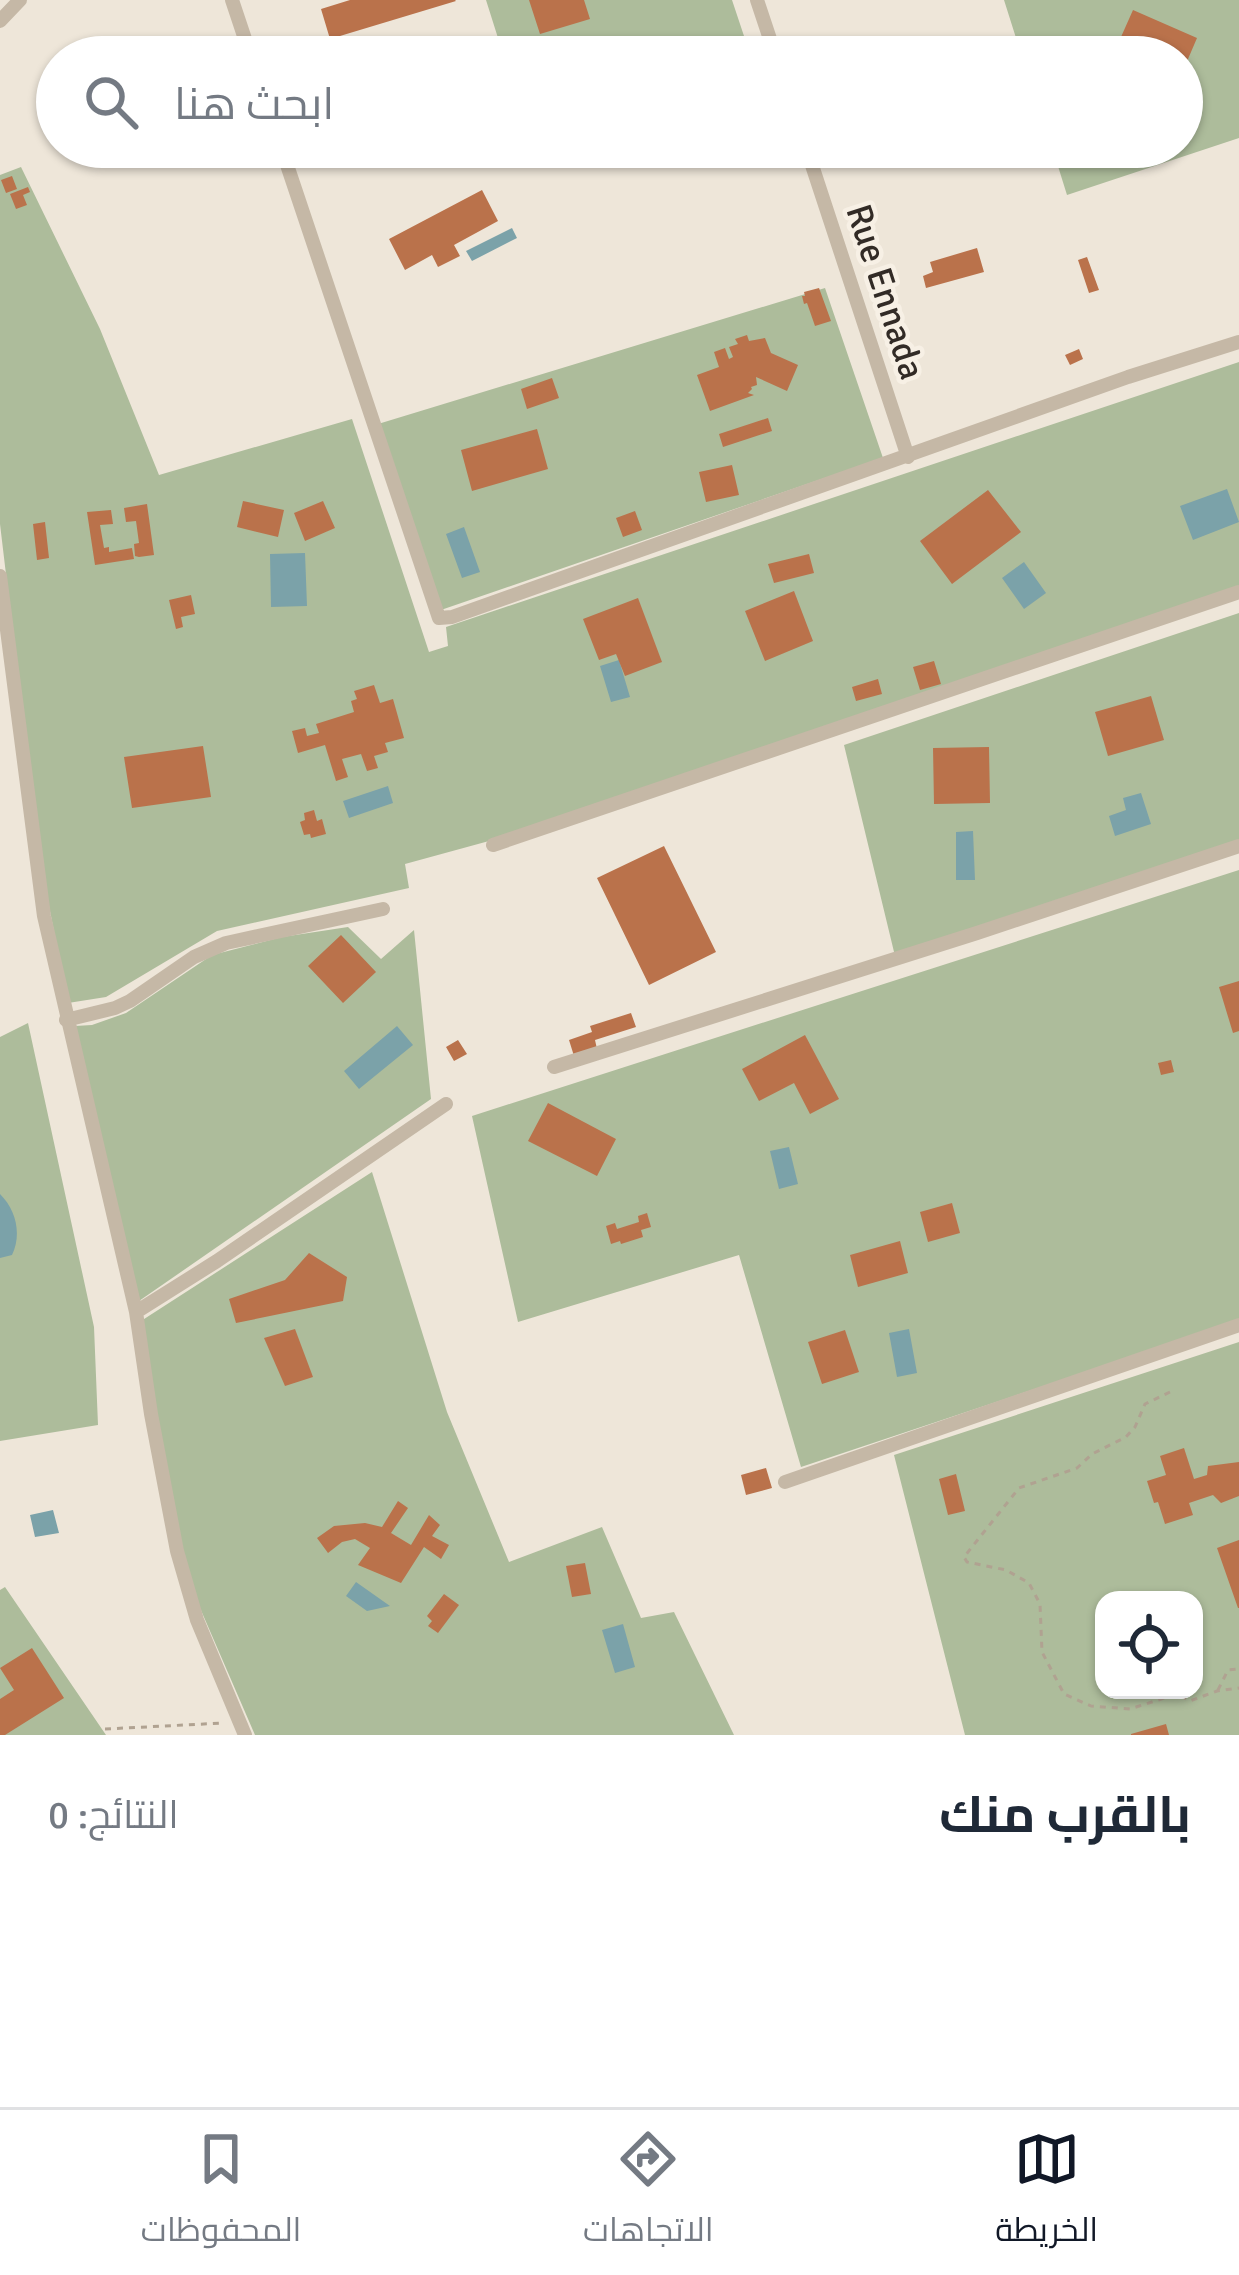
<!DOCTYPE html>
<html lang="ar">
<meta charset="utf-8">
<style>
:root{--surface:#fff;--page:#f2f2f3;--text:#1f2937;--muted:#747a83;--line:#e0e1e3;--accent:#111827}
body{margin:0;font-family:Signika,Cairo,sans-serif;background:var(--page);color:var(--text);direction:rtl}
.controls{position:absolute;right:36px;bottom:36px;display:grid;overflow:hidden;border-radius:24px;box-shadow:0 3px 9px #0004}
.controls button{width:108px;height:108px;display:grid;place-items:center;padding:0;border:0;border-bottom:3px solid var(--line);background:var(--surface);color:var(--text);font:60px sans-serif}
.list{margin:0;padding:0;list-style:none}
h2{display:flex;justify-content:space-between;align-items:center;height:156px;margin:0;padding:0 48px;font-size:51px}
h2 small{font-size:39px;font-weight:400;color:var(--muted)}
.icon{flex:none;width:66px;height:66px;fill:none;stroke:currentColor;stroke-width:2;stroke-linecap:round;stroke-linejoin:round}
.map{position:relative;flex:none;width:1239px;height:1735px;overflow:hidden;direction:ltr}
.search{position:absolute;background:var(--surface);box-shadow:0 3px 9px #0004;left:36px;right:36px;top:36px;height:132px;display:flex;align-items:center;gap:30px;box-sizing:border-box;padding:0 42px;border-radius:66px;color:var(--muted);font-size:45px}
.sheet{height:372px;background:var(--surface)}
nav{display:flex;justify-content:space-around;align-items:center;box-sizing:border-box;height:168px;border-top:3px solid var(--line);background:var(--surface);font-size:33px;color:var(--muted)}
nav a{display:grid;justify-items:center;gap:6px}
nav .on{color:var(--accent)}
.map>svg:first-child{display:block}
.green{fill:#adbc9b;fill-rule:evenodd}
.water{fill:#7ba2a9}
.building{fill:#ba724b}
.lines{fill:none;stroke-linecap:round;stroke-linejoin:round}
.path{stroke:#b0a291;stroke-width:3;stroke-dasharray:6 6;stroke-linecap:butt}
.minor{stroke:#c5b8a6;stroke-width:14}
.labels{text-anchor:middle;dominant-baseline:central;stroke-width:9;stroke-linejoin:round;paint-order:stroke}
.street-label{font-size:36px;fill:#322b26;stroke:#f7f0e5}
</style>
<div class="map">
<svg width="1239" height="1735" viewBox="0 0 1239 1735">
<rect width="100%" height="100%" fill="#eee6d9"/>
<!-- green -->
<path class="green" d="M486 0H732L751 57H504Z
M1004 0H1239V138L1067 195 1052 147H1182V57H1022Z
M21 167 100 329 159 475 352 419 429 652 448 646 446 627 1239 362V589L518 833 405 864 409 888 217 931 106 997 68 1003 40 860 0 524V175Z
M825 288 883 458 438 611 378 424Z
M1239 613V844L895 956 844 745Z
M1239 870V1321L801 1467 739 1255 518 1322 472 1116Z
M348 927 381 959 414 930 431 1099 139 1301 75 1026 92 1025 126 1013 212 955 282 937Z
M28 1023 94 1327 98 1425 0 1441V1037Z
M372 1172 447 1412 509 1562 602 1527 641 1618 674 1612 734 1735H255L174 1548 141 1321Z
M1239 1342V1735H965L894 1455ZM1104 1600H1194V1690H1104Z
M5 1587 106 1735H0V1590Z"/>
<!-- water -->
<path class="water" d="M512 228 517 238 472 261 466 251Z
M1227 489 1239 522 1193 540 1180 506Z
M464 527 480 572 462 578 446 534Z
M305 553 307 606 271 607 270 554Z
M1024 562 1046 593 1024 609 1002 578Z
M619 660 630 697 611 702 600 666Z
M388 786 393 803 349 818 343 801Z
M1141 793 1151 824 1115 836 1109 816 1126 810 1123 798Z
M973 831 975 880H956V832Z
M397 1026 413 1045 359 1089 344 1071Z
M789 1147 798 1184 779 1189 770 1151Z
M0 1194C16 1210 22 1234 12 1255L0 1258Z
M909 1329 917 1373 897 1377 889 1333Z
M53 1510 59 1533 35 1537 30 1515Z
M356 1582 390 1606 367 1611 346 1596Z
M623 1624 635 1667 615 1673 602 1630Z"/>
<!-- building -->
<path class="building" d="M350 0H455L456 1 330 39 321 9Z
M529 0H584L590 19 540 34Z
M1133 10 1197 38 1182 73V57H1151L1153 51 1121 37Z
M313 45 317 57H299L297 50Z
M12 176 17 189 6 193 1 180Z
M28 187 30 192 23 195 27 205 16 209 10 194Z
M482 190 498 221 454 245 460 256 438 267 432 255 405 270 389 239Z
M977 248 984 272 926 288 923 276 933 272 930 262Z
M1087 257 1099 290 1089 293 1078 260Z
M819 288 831 321 815 326 807 303 804 304 802 296H805L804 292Z
M747 335 749 341 765 338 771 353 798 365 787 391 756 377 757 385 751 387 752 389 748 393 754 395 710 411 697 375 719 367 714 352 725 348 729 359 733 357 729 347 738 344 735 339Z
M1079 349 1083 359 1070 365 1065 355Z
M552 378 559 398 527 409 521 389Z
M768 418 772 431 723 447 719 434Z
M537 429 548 469 472 491 461 450Z
M732 465 739 495 706 502 699 472Z
M988 490 1021 532 952 584 920 541Z
M243 501 284 510 278 537 237 527Z
M323 501 335 528 305 541 294 513Z
M147 504 154 555 139 557 135 556 134 544 139 543 136 521 126 522 124 508Z
M111 510 113 524 100 525 104 548 109 547V552L132 548 134 559 95 565 87 512Z
M635 511 642 530 623 537 616 518Z
M45 522 49 558 37 560 33 524Z
M809 554 814 573 774 583 768 564Z
M794 591 813 641 765 661 745 611Z
M191 595 195 614 181 617 183 627 176 629 169 600Z
M638 598 662 662 625 676 616 654 599 660 583 619Z
M934 661 941 684 920 690 913 667Z
M878 679 882 694 856 701 852 687Z
M374 685 380 703 393 699 404 738 385 743 388 752 374 756 378 768 367 771 361 754 342 759 348 777 336 781 325 745 298 753 292 731 305 728 307 736 319 733 316 724 354 712 351 701 357 699 354 691Z
M1151 696 1164 740 1108 756 1095 712Z
M203 746 211 797 132 808 124 757Z
M989 747 990 803 934 804 933 748Z
M314 810 317 821 322 819 326 834 311 838 310 834 304 835 300 822 305 820 304 813Z
M664 846 716 952 649 985 597 878Z
M341 935 376 972 343 1003 308 966Z
M1239 981V1031L1233 1033 1219 987Z
M631 1013 636 1027 595 1040 597 1049 574 1056 569 1040 592 1032 590 1026Z
M805 1035 839 1099 810 1114 794 1083 759 1101 742 1069Z
M458 1040 467 1054 454 1061 446 1047Z
M1171 1060 1174 1072 1161 1075 1158 1063Z
M548 1103 616 1139 597 1176 528 1141Z
M952 1203 960 1233 928 1242 920 1212Z
M647 1213 651 1227 641 1230 643 1237 621 1244 620 1241 611 1244 606 1226 615 1223 617 1229 639 1222 638 1216Z
M900 1241 908 1273 858 1287 850 1255Z
M309 1253 347 1277 343 1301 236 1323 229 1299 285 1280Z
M295 1329 313 1377 285 1386 264 1338Z
M845 1330 859 1372 822 1384 808 1342Z
M1184 1448 1194 1479 1207 1475 1208 1466 1239 1462V1496L1221 1503 1213 1495 1189 1503 1193 1515 1165 1524 1158 1502 1154 1503 1147 1481 1166 1475 1160 1456Z
M766 1468 772 1488 746 1495 741 1475Z
M956 1474 965 1511 948 1515 939 1479Z
M398 1501 408 1508 391 1533 411 1545 429 1515 440 1525 432 1536 449 1545 441 1559 424 1547 401 1583 358 1565 370 1548 355 1539 342 1542 328 1553 317 1538 334 1526 365 1523 382 1527Z
M1239 1540V1608H1238L1217 1548Z
M585 1563 591 1594 572 1597 566 1566Z
M444 1594 459 1605 438 1633 428 1626 432 1621 427 1616Z
M32 1648 64 1698 5 1735H0V1699L14 1690 0 1668Z
M1166 1724 1169 1735H1131V1734Z"/>
<g class="lines">
<!-- path -->
<path class="path" d="M1170 1392 1145 1404 1135 1427 1126 1437 1092 1454 1077 1468 1019 1488 964 1557 967 1562 1006 1570 1029 1583 1040 1604 1042 1652 1064 1694 1091 1706 1130 1709 1177 1694 1190 1701 1217 1691 1239 1688
M1218 1690 1228 1670 1239 1669
M105 1729 224 1723"/>
<!-- minor -->
<path class="minor" d="M232 0 251 57
M757 0 776 57
M0 21 20 0
M281 147 439 618 452 617 1128 377 1239 342
M806 147 908 457
M0 576 44 916 136 1312 151 1414 177 1551 197 1620 245 1735
M493 845 1239 592
M66 1020 115 1008 130 1001 194 957 226 943 383 909
M554 1067 977 933 1239 846
M136 1312 217 1261 446 1104
M785 1482 1239 1325"/>
</g>
<g class="labels">
<!-- street labels -->
<g class="street-label">
<text transform="translate(885 292) rotate(72)">Rue Ennada</text>
</g>
</g>
</svg>
<div class="controls">
<button><svg class="icon" aria-label="locate" viewBox="0 0 24 24"><circle cx="12" cy="12" r="6"/><path d="M12 2v4M12 18v4M2 12h4M18 12h4"/></svg></button>
</div>
<div class="search"><svg class="icon" aria-label="search" viewBox="0 0 24 24"><circle cx="10" cy="10" r="6"/><path d="M15 15l6 6"/></svg>ابحث هنا</div>
</div>
<section class="sheet">
<h2>بالقرب منك<small>النتائج: 0</small></h2>
<ul class="list">
</ul>
</section>
<nav>
<a class="on"><svg class="icon" aria-label="map" viewBox="0 0 24 24"><path d="M3 6l6-2 6 2 6-2v14l-6 2-6-2-6 2zM9 4v14M15 6v14"/></svg>الخريطة</a>
<a><svg class="icon" aria-label="directions" viewBox="0 0 24 24"><path d="M12 3l9 9-9 9-9-9zM9 14v-3h6M13 9l2 2-2 2"/></svg>الاتجاهات</a>
<a><svg class="icon" aria-label="saved" viewBox="0 0 24 24"><path d="M7 4h10v16l-5-4-5 4z"/></svg>المحفوظات</a>
</nav>
